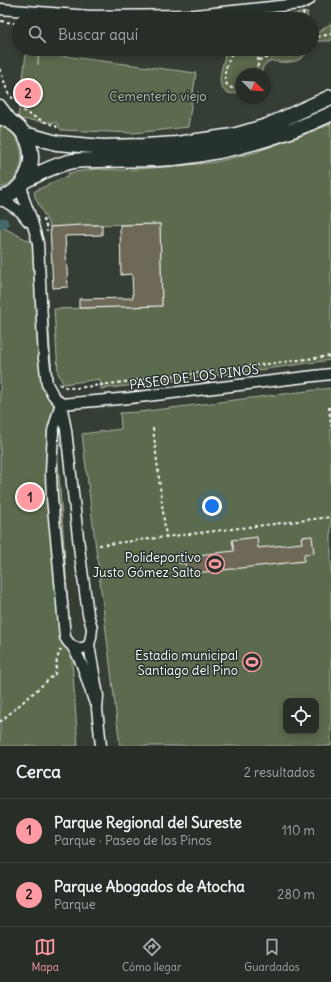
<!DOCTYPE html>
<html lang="es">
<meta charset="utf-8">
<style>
:root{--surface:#272e28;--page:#333a34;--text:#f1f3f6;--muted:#a4a8a8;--line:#434a45;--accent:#ff9aa2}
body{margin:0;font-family:Delius,sans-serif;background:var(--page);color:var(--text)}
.controls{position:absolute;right:12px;bottom:12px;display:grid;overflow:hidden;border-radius:8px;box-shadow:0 2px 6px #0003}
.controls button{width:36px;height:36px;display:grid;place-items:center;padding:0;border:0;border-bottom:1px solid var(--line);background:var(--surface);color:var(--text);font:20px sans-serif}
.compass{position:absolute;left:235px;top:68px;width:36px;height:36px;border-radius:50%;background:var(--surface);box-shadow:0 2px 6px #0003;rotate:114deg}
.you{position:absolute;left:212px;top:506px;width:14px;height:14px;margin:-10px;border:3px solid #fff;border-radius:50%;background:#1a73e8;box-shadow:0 0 0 6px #1a73e833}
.badge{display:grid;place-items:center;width:26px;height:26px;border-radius:50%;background:var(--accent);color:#111;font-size:13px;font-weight:700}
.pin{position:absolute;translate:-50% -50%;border:2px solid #fff;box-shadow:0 1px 4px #0006}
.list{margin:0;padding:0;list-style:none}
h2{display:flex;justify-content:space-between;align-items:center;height:52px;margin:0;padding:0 16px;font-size:17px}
h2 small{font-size:13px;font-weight:400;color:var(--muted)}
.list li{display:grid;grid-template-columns:26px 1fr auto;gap:12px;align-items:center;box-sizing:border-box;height:64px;padding:0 16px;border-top:1px solid var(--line)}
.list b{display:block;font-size:15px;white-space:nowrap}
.list p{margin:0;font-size:13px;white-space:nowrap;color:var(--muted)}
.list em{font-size:13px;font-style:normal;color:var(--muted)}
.icon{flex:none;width:22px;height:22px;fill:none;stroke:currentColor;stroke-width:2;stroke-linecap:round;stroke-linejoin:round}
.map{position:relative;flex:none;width:331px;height:746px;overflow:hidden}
.search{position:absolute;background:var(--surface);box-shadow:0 2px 6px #0003;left:12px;right:12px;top:12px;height:44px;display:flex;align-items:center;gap:10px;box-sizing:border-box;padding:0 14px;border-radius:22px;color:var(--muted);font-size:15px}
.sheet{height:180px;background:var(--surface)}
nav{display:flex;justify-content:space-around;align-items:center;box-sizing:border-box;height:56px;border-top:1px solid var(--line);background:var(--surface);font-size:11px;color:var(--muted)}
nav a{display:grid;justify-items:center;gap:2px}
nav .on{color:var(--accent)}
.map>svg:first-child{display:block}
.green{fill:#5c6b4d;stroke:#aeb5a6;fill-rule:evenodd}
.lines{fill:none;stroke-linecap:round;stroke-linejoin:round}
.canal{stroke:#45686b;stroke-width:11}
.building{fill:#6e6957;stroke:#fff}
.minor-casing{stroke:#fff;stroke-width:13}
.secondary-casing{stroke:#fff;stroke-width:17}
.path{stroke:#fff;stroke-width:2;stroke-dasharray:3 3;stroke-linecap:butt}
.minor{stroke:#26332d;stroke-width:10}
.secondary{stroke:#26332d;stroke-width:14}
.labels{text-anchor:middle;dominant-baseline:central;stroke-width:3;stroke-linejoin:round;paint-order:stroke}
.park-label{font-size:13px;fill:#b6bcaf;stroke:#26332d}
.street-label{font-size:13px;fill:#fff;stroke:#26332d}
.poi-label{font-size:13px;fill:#fff;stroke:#26332d;text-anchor:end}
</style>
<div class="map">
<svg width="331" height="746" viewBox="0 0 331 746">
<rect width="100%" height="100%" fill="#343e35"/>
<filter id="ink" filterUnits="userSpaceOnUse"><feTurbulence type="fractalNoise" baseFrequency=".025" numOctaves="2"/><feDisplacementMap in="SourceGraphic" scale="8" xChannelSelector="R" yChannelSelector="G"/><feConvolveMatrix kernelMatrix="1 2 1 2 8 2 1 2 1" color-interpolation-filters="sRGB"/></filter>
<g filter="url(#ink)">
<!-- green -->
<path class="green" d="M308 12 307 15 308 19H262Z
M330 24H331V41H320L312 44V29L313 32H319Z
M32 49H38V65L39 53 196 73 188 127 134 133 61 130 57 123 18 119 26 53Z
M211 49H309C302 62 292 63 279 62 274 62 271 59 267 63 263 65 262 70 261 74H241V91C236 93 231 95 226 92 214 84 224 65 225 54L223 51Z
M331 124V360L222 375 101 389 100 379 63 384 58 373 54 309 162 306 160 224 81 225 50 227 35 197 34 193 35 191 60 179 68 177V173L96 169 120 170 179 166 216 162 256 152Z
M0 125C28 136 30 178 0 188Z
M0 226 43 248 78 746H0Z
M331 388V746H120L82 434 121 429 120 413 139 412ZM286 701H316V731H286Z"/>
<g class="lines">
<!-- canal -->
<path class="canal" d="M0 224 3 223"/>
</g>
<!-- building -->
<path class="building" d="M160 224 162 306 79 308V299L133 298 132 274 121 275 120 225Z
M81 225H102V235L65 236 68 287 53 288 50 227Z
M312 536 314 553 304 554V561L187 574 185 563 180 564 179 553 187 552 188 556 234 551 232 540 257 537 258 548 302 543 301 537Z"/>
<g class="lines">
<defs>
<path id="minor" d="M0 9 90 16 195 15 300 4 309 0
M0 105 13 122
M22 184 23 197 31 218 38 243 44 359 47 384 53 395 61 404 66 430 80 555 88 614 92 628 91 637 89 645 98 696 97 709 101 746
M1 199 20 211 28 221
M61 404 130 398 331 374
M60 406 53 431 51 473 52 498 58 558 65 637C70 647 79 652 89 645
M72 646 78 656 82 665 94 701"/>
<path id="secondary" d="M0 117C5 119 10 121 14 124 43 145 33 188 0 199
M24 135 32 136 57 143 103 147 145 146 176 144 233 136 267 126 331 97
M24 181C40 173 57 164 74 161 82 160 91 160 99 160 124 159 149 160 174 158 229 152 282 137 331 114"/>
</defs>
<!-- minor casing -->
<use href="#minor" class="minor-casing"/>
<!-- secondary casing -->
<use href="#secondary" class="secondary-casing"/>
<!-- path -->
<path class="path" d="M303 12 305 19
M1 21 19 24
M312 38 331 34
M230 49 233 51
M235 49C229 57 217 83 232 88 236 89 237 88 241 87
M250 49C261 56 259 63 255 74
M259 60C270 57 282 55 292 49
M0 69 8 93 26 113 45 122 56 126 58 130
M43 219 46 226 47 232
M59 384C65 388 71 388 77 388L331 356
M329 407 331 426
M153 428 166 537
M99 545 331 517
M0 722 55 674 57 659 60 651 62 648"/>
<!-- minor -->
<use href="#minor" class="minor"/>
<!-- secondary -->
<use href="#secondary" class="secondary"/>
</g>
</g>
<!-- icons -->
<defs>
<symbol id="stadium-ring" viewBox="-11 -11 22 22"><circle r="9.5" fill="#26332d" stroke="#ff9aa2" stroke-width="1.5"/><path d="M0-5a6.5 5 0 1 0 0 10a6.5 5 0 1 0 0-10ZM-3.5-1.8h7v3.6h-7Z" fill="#ff9aa2"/></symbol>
</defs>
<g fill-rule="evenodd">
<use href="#stadium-ring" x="204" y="553" width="22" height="22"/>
<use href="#stadium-ring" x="241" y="651" width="22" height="22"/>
</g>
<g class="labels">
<!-- park labels -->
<g class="park-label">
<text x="158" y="96">Cementerio viejo</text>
</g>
<!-- street labels -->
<g class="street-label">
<text transform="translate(194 377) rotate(-7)">PASEO DE LOS PINOS</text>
</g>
<!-- poi labels -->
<g class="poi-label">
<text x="201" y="557">Polideportivo<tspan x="201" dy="15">Justo Gómez Salto</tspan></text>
<text x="238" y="655">Estadio municipal<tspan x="238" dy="15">Santiago del Pino</tspan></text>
</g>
</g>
</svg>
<div class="controls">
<button><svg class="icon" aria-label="locate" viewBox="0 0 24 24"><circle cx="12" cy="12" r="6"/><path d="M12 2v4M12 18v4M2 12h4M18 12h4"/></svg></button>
</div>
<svg class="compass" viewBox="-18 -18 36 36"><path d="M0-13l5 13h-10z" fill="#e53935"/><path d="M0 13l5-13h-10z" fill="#a4a8a8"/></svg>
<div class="you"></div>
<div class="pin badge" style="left:30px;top:497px">1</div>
<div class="pin badge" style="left:28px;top:93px">2</div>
<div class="search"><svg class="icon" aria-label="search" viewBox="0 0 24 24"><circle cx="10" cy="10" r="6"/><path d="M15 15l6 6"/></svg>Buscar aquí</div>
</div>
<section class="sheet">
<h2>Cerca<small>2 resultados</small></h2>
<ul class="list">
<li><span class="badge">1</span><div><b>Parque Regional del Sureste</b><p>Parque · Paseo de los Pinos</p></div><em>110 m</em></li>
<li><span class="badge">2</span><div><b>Parque Abogados de Atocha</b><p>Parque</p></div><em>280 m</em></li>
</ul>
</section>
<nav>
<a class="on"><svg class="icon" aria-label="map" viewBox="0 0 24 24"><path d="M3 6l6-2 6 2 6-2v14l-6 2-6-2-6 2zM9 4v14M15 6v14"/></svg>Mapa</a>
<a><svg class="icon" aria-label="directions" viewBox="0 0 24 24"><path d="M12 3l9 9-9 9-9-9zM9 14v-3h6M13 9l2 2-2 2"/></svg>Cómo llegar</a>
<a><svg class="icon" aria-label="saved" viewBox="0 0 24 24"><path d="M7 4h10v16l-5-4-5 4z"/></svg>Guardados</a>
</nav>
